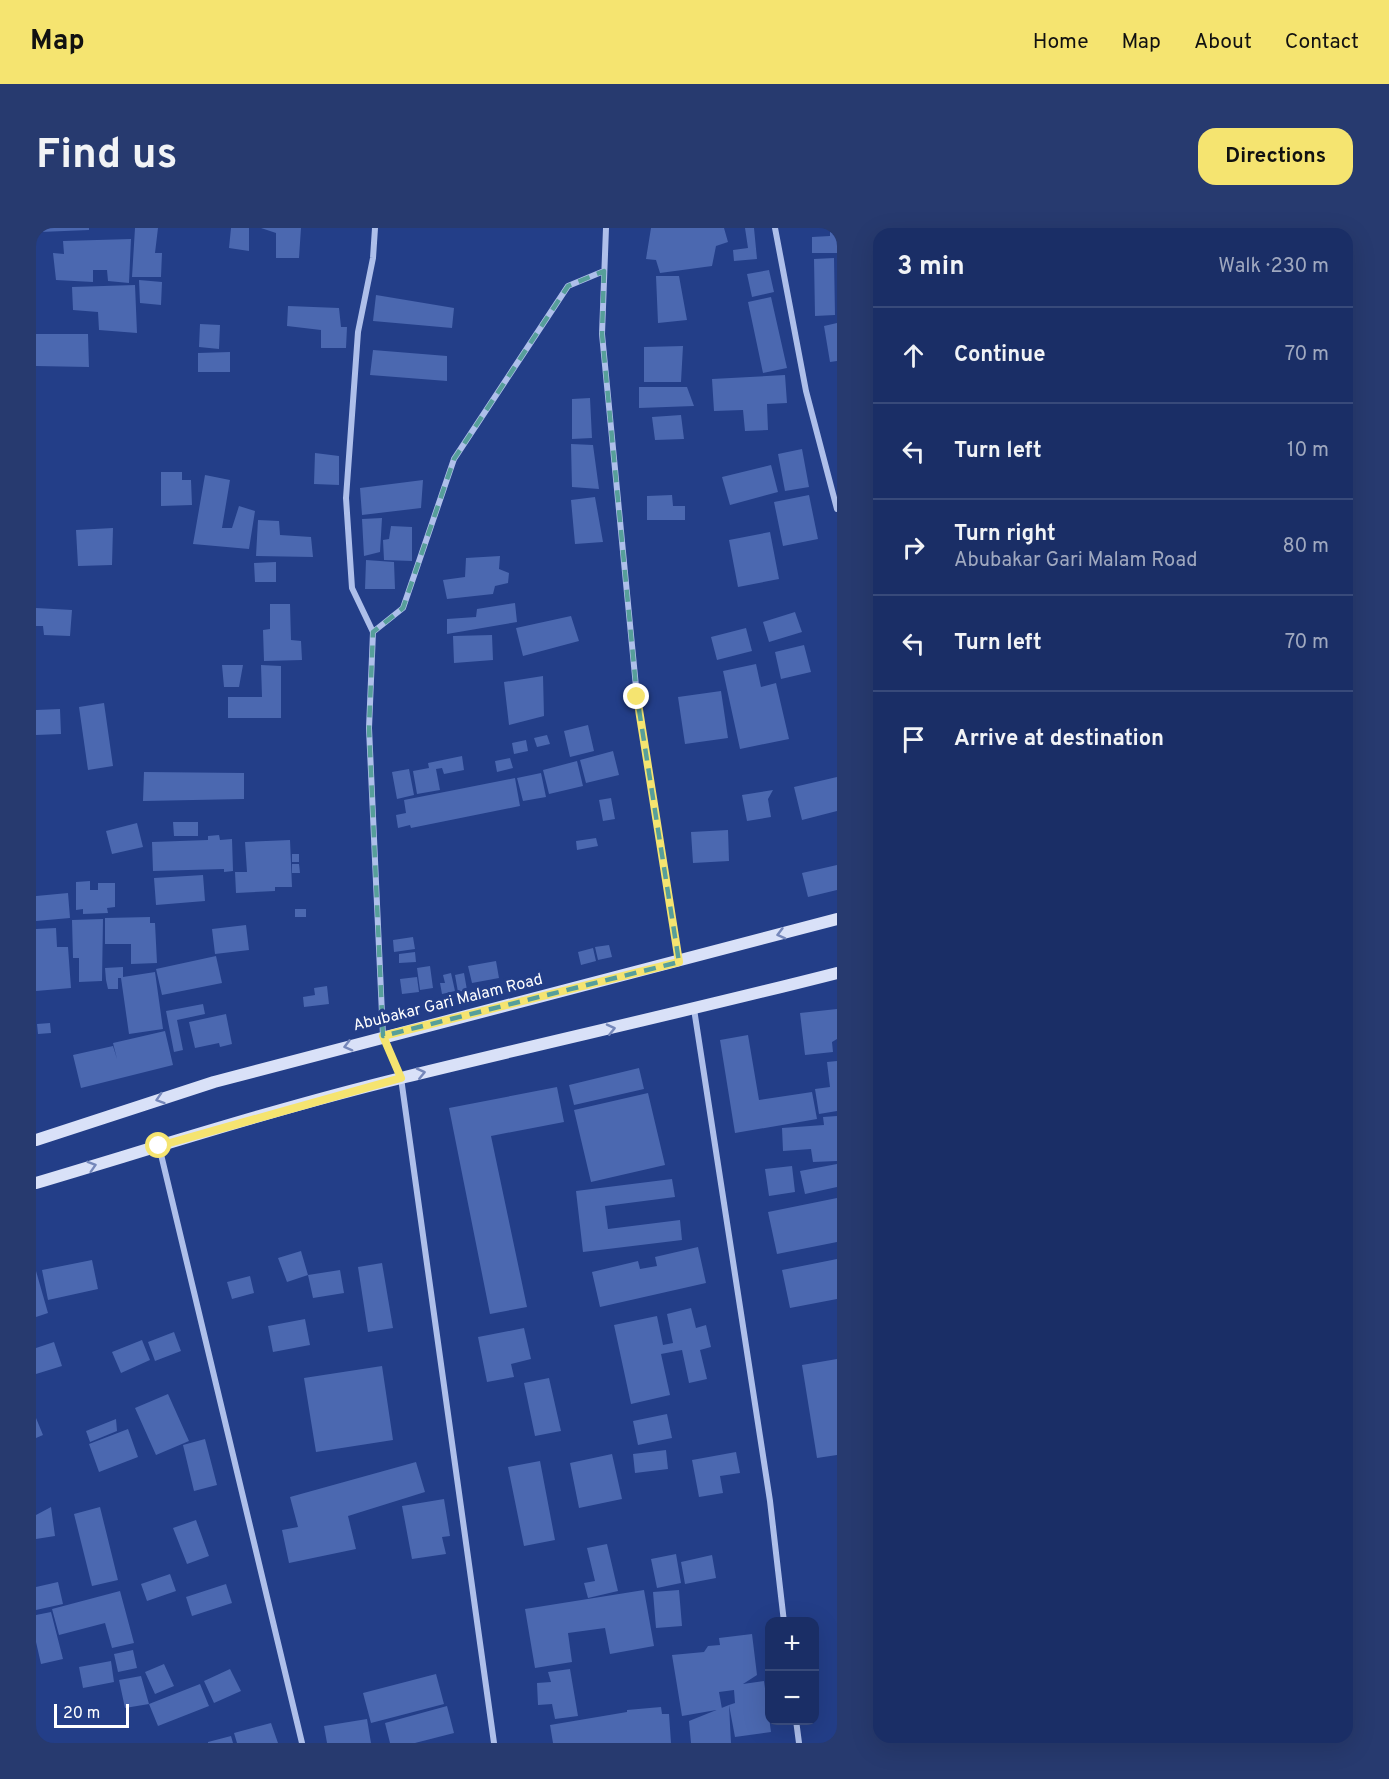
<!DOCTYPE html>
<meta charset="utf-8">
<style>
:root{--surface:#1a2e66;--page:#273a6f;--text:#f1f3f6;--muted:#9fa8bf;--line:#384a7a;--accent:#f5e470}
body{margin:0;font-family:Overpass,sans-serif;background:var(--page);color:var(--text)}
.controls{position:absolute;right:18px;bottom:18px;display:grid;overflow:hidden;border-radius:12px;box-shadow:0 6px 24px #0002}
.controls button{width:54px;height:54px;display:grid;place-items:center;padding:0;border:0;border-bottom:2px solid var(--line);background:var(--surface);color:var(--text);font:30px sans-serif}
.scale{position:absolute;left:18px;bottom:15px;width:75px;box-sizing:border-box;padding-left:6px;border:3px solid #fff;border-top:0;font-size:16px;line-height:21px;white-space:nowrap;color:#fff;-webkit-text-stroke:4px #233e88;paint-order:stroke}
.stop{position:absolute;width:18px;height:18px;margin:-14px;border:4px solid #f5e470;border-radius:50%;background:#fff}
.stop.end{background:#f5e470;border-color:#fff;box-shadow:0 2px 6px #0008}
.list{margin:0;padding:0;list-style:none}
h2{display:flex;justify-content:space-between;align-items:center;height:78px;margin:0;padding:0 24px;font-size:26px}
h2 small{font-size:20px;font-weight:400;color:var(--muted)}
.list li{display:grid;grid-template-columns:39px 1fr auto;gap:18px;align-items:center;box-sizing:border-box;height:96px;padding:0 24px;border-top:2px solid var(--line)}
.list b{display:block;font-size:22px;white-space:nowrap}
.list p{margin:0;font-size:20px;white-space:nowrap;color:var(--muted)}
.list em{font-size:20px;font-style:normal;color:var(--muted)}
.icon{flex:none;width:33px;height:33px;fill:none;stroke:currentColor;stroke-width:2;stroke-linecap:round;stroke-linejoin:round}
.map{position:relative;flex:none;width:801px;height:1515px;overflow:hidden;border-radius:18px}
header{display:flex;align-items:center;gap:36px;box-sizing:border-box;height:84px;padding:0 30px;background:var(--accent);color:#111}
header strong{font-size:28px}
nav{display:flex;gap:33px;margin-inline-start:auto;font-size:21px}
.intro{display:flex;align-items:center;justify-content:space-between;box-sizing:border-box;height:144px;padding:0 36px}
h1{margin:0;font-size:42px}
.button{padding:15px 27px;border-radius:18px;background:var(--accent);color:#111;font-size:21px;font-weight:700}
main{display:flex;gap:36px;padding:0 36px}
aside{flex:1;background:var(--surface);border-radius:18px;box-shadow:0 6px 24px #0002}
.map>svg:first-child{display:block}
.building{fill:#4b68b0}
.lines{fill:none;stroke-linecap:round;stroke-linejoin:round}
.street{stroke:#aebfea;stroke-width:6}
.secondary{stroke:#d9e1f8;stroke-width:12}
.oneway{stroke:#7587ba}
.route{stroke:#f5e470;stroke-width:8}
.marked{fill:none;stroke:#579f9a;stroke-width:4.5;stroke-dasharray:12 8;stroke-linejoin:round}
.labels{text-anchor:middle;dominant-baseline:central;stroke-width:6;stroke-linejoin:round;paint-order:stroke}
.street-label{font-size:16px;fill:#fff;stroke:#233e88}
</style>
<header>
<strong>Map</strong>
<nav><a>Home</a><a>Map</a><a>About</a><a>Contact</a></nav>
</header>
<div class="intro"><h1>Find us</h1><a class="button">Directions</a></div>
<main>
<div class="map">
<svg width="801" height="1515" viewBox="0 0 801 1515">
<rect width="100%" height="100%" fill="#233e88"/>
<!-- building -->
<path class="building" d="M4 0H53V2L4 4Z
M99 0H122L119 25H126L125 49H96Z
M195 0H213V23L193 20Z
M225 0H265L263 30H240V5Z
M615 0H688L692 14 680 18 676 38 624 45 620 32 610 31Z
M709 0H718L721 31 698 33 697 22 712 20Z
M794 0H801V25H776V9L794 8Z
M95 11 93 55 72 53 71 42H57V54L20 52 17 25 28 26 27 13Z
M798 30 799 87 779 88 778 31Z
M733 42 738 64 716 69 711 46Z
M620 48H643L651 92 622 95Z
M103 52 126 54 125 77 104 75Z
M99 57 101 105 63 102 62 84 37 82 36 59Z
M340 67 418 80 416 100 337 93Z
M735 69 751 140 727 145 712 74Z
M252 78 303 80 305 99H311L310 120H285V102L251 98Z
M801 95V133L794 134 788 98Z
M164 96 184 97 183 121 163 119Z
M0 106H52L53 139 0 138Z
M647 118 645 154H608V119Z
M337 122 411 128V153L334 147Z
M194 124V144H162V125Z
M749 147 751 175 731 176 732 202 709 203 707 182 678 183 676 151Z
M603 159H651L658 178 603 180Z
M554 170 556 210 536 211V171Z
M645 187 648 211 619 212 616 189Z
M535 216 557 217 563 261 536 259Z
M766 221 773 259 749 263 742 226Z
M279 225 303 228V257L278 256Z
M735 237 742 264 694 277 686 249Z
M125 244H146V252H155L156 277 125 278Z
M169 247 194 252 186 300H196L203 278 219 283 213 321 157 316Z
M387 252 385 280 326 287 324 260Z
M636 267 637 278H649V292H611V268Z
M773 267 782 311 747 318 738 274Z
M559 269 567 314 539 316 535 272Z
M346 290 344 324 328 328 326 291Z
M222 292 243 293 244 307 275 309 277 329 220 328Z
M355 298 376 299V333L348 332 347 312 353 311Z
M77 300 76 337 42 338 40 302Z
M734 304 743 351 702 359 693 312Z
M464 328 463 341 473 345 472 355 459 358 457 366 411 371 407 352 429 349 430 330Z
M330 332 358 334 359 361H329Z
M240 334V354H219L218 335Z
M479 375 481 394 411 406V391L440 389 441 381Z
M234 376H254L255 412 265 413 266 432 228 433 227 402 234 401Z
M0 380 36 382 34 408 8 407 7 398H0Z
M759 384 766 404 733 414 727 394Z
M535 388 543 413 487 428 480 400Z
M710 400 716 423 681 432 675 409Z
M456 407 457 432 418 435 417 408Z
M768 417 775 444 745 451 739 424Z
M720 436 725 459 740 455 753 511 704 521 687 443Z
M186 437H207L203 459H188Z
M225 437 245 438V490H192V469H226Z
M507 448 508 488 473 497 468 454Z
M685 463 692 510 649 516 642 469Z
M68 475 77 538 52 542 43 479Z
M24 481 25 506 0 507V482Z
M552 497 558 523 534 529 528 503Z
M511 507 514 516 501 519 498 510Z
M490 512 492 523 478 526 476 515Z
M577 523 583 547 550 555 544 532Z
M426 528 428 542 408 546 406 540 400 541 404 562 381 566 377 543 393 540 392 535Z
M474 530 477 540 461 544 459 533Z
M541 533 547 558 513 566 507 542Z
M373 541 378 567 361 571 356 544Z
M108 544 208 545V571L107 573Z
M505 545 510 569 487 573 481 550Z
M801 549V583L766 592 758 559Z
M479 550 484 578 375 600 374 597 362 600 360 587 370 585 368 572Z
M737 562 732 571 735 589 711 593 706 567Z
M575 570 579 591 567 593 563 572Z
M137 594H162V608H138Z
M101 595 107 619 76 626 70 603Z
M692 602 693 633 657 635 655 604Z
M183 607 184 612 196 611 197 643 188 644V641L117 643 116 614 172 612V608Z
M560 610 562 618 541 622 540 613Z
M254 612 256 659H239V663L200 665 199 644H211L209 614Z
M256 626H263V634H256Z
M256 636H263L264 645H256Z
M801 637V662L772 669 766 645Z
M167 647 169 673 120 677 118 650Z
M54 653V662H62V655H79V679L71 680 72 685 47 686V681L40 682V654Z
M32 665 34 690 0 693V668Z
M259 681H270V689H259Z
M114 689V695H119L121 735 95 736V716H69V690Z
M67 691 66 753 43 754V730H37L36 692Z
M210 697 213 722 179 726 176 701Z
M20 700 21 719H32L35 760 0 763V701Z
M377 709 379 721 358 724 357 712Z
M573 717 576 729 562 732 559 719Z
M557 720 560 733 545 737 542 724Z
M379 724 380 734 363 735V726Z
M180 728 186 755 126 767 120 741Z
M460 733 463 750 436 755 432 738Z
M394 738 397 760 384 762 381 740Z
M87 739V749L119 744 127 801 93 806 85 750H82V761H72L70 752 69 740Z
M415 745 419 763 406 766 404 755H409L407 747Z
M428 745 431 762 422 764 419 747Z
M381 749 383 764 366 766 364 751Z
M291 758 293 776 268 779 267 769 279 767 278 760Z
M167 776 169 786 141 792 147 822 138 824 130 783Z
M801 781V811L796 814 797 824 769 827 764 785Z
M190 786 196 816 184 819 183 815 159 820 153 794Z
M334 788 336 799 324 801 322 790Z
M14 795 15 805 2 806 1 796Z
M129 803 137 837 45 860 37 827 77 818 81 831 77 815Z
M712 807 723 872 776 864 781 891 699 905 684 812Z
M801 833V883L783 886 779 861 794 859 791 834Z
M603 840 608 861 538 877 533 857Z
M521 859 528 894 455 908 491 1079 454 1086 413 880Z
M612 865 629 937 555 954 538 882Z
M801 888V933L777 934 775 921 747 923 746 900 788 897 787 889Z
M801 936V959L769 966 764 943Z
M756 938 759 964 733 968 729 941Z
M636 951 639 969 569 978 572 1001 644 992 646 1012 547 1024 540 963Z
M801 970V1014L741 1026 732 984Z
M662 1019 670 1055 564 1079 556 1044 602 1033 604 1041 621 1038 619 1029Z
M265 1023 272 1047 251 1054 242 1030Z
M801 1031V1071L754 1080 746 1042Z
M56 1032 62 1061 12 1072 6 1042Z
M346 1035 357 1100 332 1104 322 1039Z
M304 1042 308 1065 277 1070 272 1047Z
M0 1043 12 1085 0 1089Z
M214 1048 218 1065 196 1071 191 1054Z
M655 1080 660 1100 670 1097 675 1119 664 1122 671 1151 653 1155 646 1122 625 1126 634 1167 595 1176 578 1097 621 1088 627 1117 637 1115 631 1086Z
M269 1091 274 1117 237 1124 232 1098Z
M488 1100 495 1131 475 1136 478 1149 451 1154 442 1109Z
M138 1104 145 1123 119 1133 112 1114Z
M106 1112 114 1132 85 1145 76 1124Z
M18 1114 26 1138 0 1146V1120Z
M801 1131V1227L781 1230 766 1137Z
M346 1138 357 1212 280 1224 268 1150Z
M513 1150 525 1203 499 1208 488 1155Z
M132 1166 153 1213 120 1227 99 1180Z
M631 1186 636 1210 602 1217 597 1193Z
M0 1190 7 1207 0 1210Z
M80 1191 81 1203 54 1214 50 1203Z
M92 1201 102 1229 63 1244 53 1216Z
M169 1211 181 1257 158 1263 147 1217Z
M630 1222 632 1241 599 1245 597 1226Z
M700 1224 704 1245 684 1248 687 1265 663 1269 656 1232Z
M576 1226 586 1271 543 1280 534 1235Z
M504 1233 519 1312 488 1318 472 1239Z
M380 1234 389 1264 312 1288 320 1321 253 1335 246 1302 262 1299 254 1269Z
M408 1271 414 1308 406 1309 410 1326 376 1331 366 1278Z
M15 1279 19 1308 0 1311V1287Z
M64 1279 82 1352 56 1358 38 1286Z
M160 1292 173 1328 151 1336 137 1300Z
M571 1316 582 1363 552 1370 548 1355 559 1353 551 1320Z
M640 1326 645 1355 621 1360 615 1331Z
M676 1327 680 1350 649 1356 645 1334Z
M134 1346 140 1363 111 1373 105 1356Z
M22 1354 27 1376 0 1382V1359Z
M190 1356 196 1375 156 1388 150 1369Z
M608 1362 618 1418 574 1426 569 1400 532 1405 536 1434 499 1440 489 1381Z
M643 1362 646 1398 620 1400 617 1364Z
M84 1363 98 1415 76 1420 69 1395 23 1407 16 1381Z
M15 1384 27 1431 5 1436 0 1414V1387Z
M716 1406 721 1447 707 1456 728 1453 735 1504 699 1509 693 1477 699 1475 698 1462 683 1464 686 1481 646 1488 636 1427 668 1424 672 1418 684 1417 683 1410Z
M97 1422 101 1440 82 1444 78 1426Z
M75 1433 78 1454 47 1460 43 1439Z
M128 1436 138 1458 119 1466 109 1444Z
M194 1441 205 1463 178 1475 168 1453Z
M534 1441 542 1488 519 1491 516 1476 502 1477 501 1455 515 1454 512 1444Z
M400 1446 408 1476 335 1495 327 1465Z
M105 1448 113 1476 89 1480 83 1452Z
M164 1456 173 1478 122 1498 113 1476Z
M693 1477 695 1515H655L653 1493Z
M411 1478 418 1505 379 1515H354L349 1495Z
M625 1479 626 1486H633L635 1515H517L514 1497 591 1484V1482Z
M331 1491 335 1515H291L288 1498Z
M235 1495 242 1515H201L198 1505Z
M195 1508 197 1515H172V1514Z"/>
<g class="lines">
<!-- street -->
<path class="street" d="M570 0 566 106 601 469 643 732
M739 0 770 163 801 281
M337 404 316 360 310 270 322 104 337 30 339 0
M658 781 734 1273 748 1394
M123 918 266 1515
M760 1492 763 1515
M458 1515 365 850 347 808 333 500 337 404 367 380 418 231 532 58 568 43"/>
<!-- secondary -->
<path class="secondary" d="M0 912 178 854 801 691
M0 955C121 919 242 880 365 850 511 814 656 782 801 745"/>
</g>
<!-- one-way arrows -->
<defs><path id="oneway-chevron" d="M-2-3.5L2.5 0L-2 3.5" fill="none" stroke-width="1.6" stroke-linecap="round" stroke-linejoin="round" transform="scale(1.5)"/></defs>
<g class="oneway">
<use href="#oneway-chevron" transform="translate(745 706) rotate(165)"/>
<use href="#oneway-chevron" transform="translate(575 801) rotate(-13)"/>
<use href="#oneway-chevron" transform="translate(312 818) rotate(165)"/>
<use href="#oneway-chevron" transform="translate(385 845) rotate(-13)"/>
<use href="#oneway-chevron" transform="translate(124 871) rotate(162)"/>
<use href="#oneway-chevron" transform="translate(56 938) rotate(-17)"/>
</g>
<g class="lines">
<!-- route -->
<path class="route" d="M123 918 365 850 347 808 643 734 601 469"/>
</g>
<!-- marked area -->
<path class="marked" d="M568 43 566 106 601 469 643 734 347 808 333 500 337 404 367 380 418 231 532 58Z"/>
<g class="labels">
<!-- street labels -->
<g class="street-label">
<text transform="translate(412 775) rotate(-14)">Abubakar Gari Malam Road</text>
</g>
</g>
</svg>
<div class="controls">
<button>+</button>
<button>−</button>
</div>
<div class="scale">20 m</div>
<div class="stop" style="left:123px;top:918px"></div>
<div class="stop end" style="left:601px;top:469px"></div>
</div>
<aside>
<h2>3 min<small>Walk · 230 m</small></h2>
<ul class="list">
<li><svg class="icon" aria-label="ahead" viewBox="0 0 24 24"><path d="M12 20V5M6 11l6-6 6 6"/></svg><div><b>Continue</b></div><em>70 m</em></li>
<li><svg class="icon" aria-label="left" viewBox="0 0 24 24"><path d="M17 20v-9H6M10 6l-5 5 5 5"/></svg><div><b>Turn left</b></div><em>10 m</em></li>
<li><svg class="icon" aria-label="right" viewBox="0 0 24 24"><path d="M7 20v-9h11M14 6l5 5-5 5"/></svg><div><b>Turn right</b><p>Abubakar Gari Malam Road</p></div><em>80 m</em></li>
<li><svg class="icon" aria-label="left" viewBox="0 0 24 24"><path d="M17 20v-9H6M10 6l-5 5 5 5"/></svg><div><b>Turn left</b></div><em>70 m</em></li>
<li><svg class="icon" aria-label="arrive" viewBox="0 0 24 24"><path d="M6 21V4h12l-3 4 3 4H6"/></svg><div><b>Arrive at destination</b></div></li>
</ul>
</aside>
</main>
